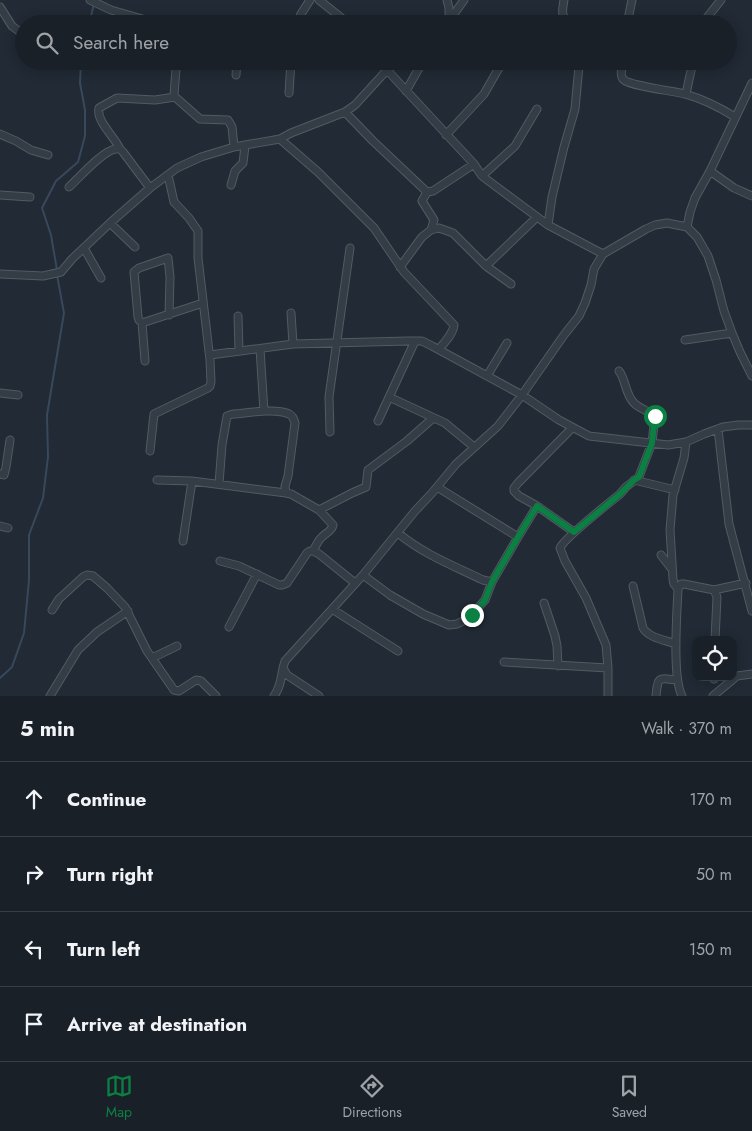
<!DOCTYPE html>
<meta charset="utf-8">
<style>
:root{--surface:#192028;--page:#222830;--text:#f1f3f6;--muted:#9fa3a8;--line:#373e45;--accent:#0b8043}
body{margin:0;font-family:Jost,sans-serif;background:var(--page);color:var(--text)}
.controls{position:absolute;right:15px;bottom:15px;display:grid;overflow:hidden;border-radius:10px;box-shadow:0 2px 12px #0003}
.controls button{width:45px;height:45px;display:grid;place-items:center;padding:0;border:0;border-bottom:1px solid var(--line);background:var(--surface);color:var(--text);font:25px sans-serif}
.stop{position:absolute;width:15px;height:15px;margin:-11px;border:4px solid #0b8043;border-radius:50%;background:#fff}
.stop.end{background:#0b8043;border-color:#fff;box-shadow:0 1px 5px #0008}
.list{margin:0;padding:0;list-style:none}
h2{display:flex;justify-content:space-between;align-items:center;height:65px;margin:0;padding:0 20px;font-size:21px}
h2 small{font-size:16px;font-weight:400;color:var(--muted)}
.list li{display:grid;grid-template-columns:32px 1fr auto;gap:15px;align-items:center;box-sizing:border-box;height:75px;padding:0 20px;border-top:1px solid var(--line)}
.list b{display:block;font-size:19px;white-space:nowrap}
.list em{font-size:16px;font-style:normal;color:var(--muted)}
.icon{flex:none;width:28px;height:28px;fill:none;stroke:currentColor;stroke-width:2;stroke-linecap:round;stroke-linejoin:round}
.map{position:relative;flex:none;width:752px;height:696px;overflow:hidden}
.search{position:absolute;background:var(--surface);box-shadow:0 2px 12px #0003;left:15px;right:15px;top:15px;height:55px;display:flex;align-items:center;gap:12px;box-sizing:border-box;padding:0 18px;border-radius:28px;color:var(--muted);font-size:19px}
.sheet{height:365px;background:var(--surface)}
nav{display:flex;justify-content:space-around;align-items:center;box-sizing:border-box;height:70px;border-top:1px solid var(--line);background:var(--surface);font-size:14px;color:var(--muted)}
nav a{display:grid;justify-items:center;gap:2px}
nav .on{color:var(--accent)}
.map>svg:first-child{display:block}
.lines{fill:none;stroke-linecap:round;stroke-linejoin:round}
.stream{stroke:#38485d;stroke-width:2}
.minor-casing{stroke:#525a63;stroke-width:9}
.minor{stroke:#343c46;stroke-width:7}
.route{stroke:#0b8043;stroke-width:6}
</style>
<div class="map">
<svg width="752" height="696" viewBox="0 0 752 696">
<rect width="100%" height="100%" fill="#212a35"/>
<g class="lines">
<!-- stream -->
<path class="stream" d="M89 24 94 4
M57 270 51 235 42 208 56 181 78 162 85 136V110L80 83 81 61
M0 678 12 667 24 633 29 580V535L43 498 48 457 47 415 64 313 57 275"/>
<defs>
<path id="minor" d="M90 0 111 10 160 24
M319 0 349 24
M447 0 449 8V21
M564 0C562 13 560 16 572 24
M0 7 12 26 24 35
M260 24 298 20
M297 24 301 14 310 0
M447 24 464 0
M627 24 632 0
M704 24 705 20 721 0
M175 61 176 69 174 95 175 97 200 119 228 120 232 127 234 147
M381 61 387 70 474 164 482 176 548 225 603 254
M623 61C622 67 619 76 624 80 631 86 673 91 685 94 703 99 719 107 735 117
M236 75 237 61
M406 91 423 61
M289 93 291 61
M686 94 693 61
M345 112 373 141 427 192 433 191 474 164
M0 134 16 141 31 150 48 155
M446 135 484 94 503 61
M280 139 318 172 374 228 404 272 454 325C453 334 445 342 439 349
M120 149C114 136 96 121 99 108L117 98 155 100 175 97
M710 171 734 188 752 196
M482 176 515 146 537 109
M231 185 235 171 243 163 245 146
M69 187C79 178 103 150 116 149 120 148 120 149 123 152L150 188
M0 195 30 197
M110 223 135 247
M548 225 552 197 564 147 575 109 579 66 580 61
M687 227 690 212 695 198 710 171 752 83
M431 230 439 228 453 233 486 266 511 284
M84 248 101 278
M486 266 537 217
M400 267 422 237 431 230 434 220 422 201 427 192
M0 274 43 276 61 272 72 259 110 223 150 188 177 168 201 157 234 147 280 139 291 133 345 112 355 105 387 70
M291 313 293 344
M169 315 170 277 168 258 139 268 134 272 138 317 139 320 142 323 203 303
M238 316 239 351
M142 323 145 361
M685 340 732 333
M260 349 264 411
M210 355 293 344 408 341H422L432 346 522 395 559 420 589 436 668 445 686 442 704 434 723 427 738 425H752
M487 376 507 343
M0 393 18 395
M389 397 445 423 474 447
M378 421 415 341
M572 428 518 483 514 488V491L519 496 537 506 574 532
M718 429 729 524 752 611
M330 432 329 397 350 248
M150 451 154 414 208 388 210 386 211 382 210 360 198 258V231L189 218 174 202 168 175
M0 474 4 475 6 467 10 440
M157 480 192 481 286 493 291 494 319 510 333 525C332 531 327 532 322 537 318 540 316 546 313 551H310L307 553 287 583 282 585H279L239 566 220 561
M634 480 675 490
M219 484 222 445 227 416 233 414C248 413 275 408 289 414 293 416 294 419 295 423L288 476 285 486 286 493
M437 487 518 537
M319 510 352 493 366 487 368 470 407 441 432 419H435
M0 526 8 528
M398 533C423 554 454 566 483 580L492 582
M183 541 192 481
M313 551 319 554 355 583
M661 555 671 568
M363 575 390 595 423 614 449 625 457 624 469 618 485 600 492 582 518 537 537 506
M633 586 643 628C649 638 665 640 676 644
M678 589 681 584H684L714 590 746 583
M714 590 717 597 715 640
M544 603 555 636 557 646 558 666
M332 609 398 651
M52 610 59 599 83 577 87 575 93 576 107 588 125 607 147 651 174 690 179 691 196 680 201 681 216 696
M229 627 257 574
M152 658 177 646
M504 662 608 668
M283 668 287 675 319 696
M714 679V677
M50 696 78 650 97 632 128 611
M274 696C283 683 280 675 285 661L363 575 415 511 432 493 456 464 498 426 522 395 564 335 579 316 585 303 591 285 594 269 603 254 646 229 655 225 667 223 687 227 697 237 708 256 716 280 724 311 732 333 740 352 752 376
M608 696V668L606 645 586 598 565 561 560 548C565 537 608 504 620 494L626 487 639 477 640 474 652 443 655 416C649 411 640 409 634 403 625 394 626 380 619 371
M656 696C658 676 658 678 677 680
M682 696C672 677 677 613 678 589L674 584 673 579 670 530 672 507 673 495 684 458 686 442
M713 696 737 676 752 674"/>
</defs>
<!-- minor casing -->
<use href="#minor" class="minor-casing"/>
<!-- minor -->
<use href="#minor" class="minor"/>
</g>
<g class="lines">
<!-- route -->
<path class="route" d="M472 615 485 600 492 582 518 537 537 506 574 532 620 494 634 480 639 477 652 443 655 416"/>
</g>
</svg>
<div class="controls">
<button><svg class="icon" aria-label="locate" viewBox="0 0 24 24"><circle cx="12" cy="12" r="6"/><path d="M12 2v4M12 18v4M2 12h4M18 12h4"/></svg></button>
</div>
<div class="stop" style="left:655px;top:416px"></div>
<div class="stop end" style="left:472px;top:615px"></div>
<div class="search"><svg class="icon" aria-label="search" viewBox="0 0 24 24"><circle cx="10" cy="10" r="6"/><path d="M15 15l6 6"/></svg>Search here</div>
</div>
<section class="sheet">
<h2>5 min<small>Walk · 370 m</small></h2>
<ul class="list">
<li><svg class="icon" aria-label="ahead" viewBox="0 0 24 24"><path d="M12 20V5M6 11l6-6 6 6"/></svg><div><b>Continue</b></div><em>170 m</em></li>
<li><svg class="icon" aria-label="right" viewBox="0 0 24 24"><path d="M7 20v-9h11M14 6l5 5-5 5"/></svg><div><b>Turn right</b></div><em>50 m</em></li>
<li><svg class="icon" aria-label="left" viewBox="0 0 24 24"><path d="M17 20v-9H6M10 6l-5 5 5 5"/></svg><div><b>Turn left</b></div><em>150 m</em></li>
<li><svg class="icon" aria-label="arrive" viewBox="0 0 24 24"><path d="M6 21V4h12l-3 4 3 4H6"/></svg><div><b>Arrive at destination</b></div></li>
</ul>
</section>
<nav>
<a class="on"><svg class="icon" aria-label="map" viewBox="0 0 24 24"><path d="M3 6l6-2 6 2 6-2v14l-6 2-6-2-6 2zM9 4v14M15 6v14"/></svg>Map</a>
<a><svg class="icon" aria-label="directions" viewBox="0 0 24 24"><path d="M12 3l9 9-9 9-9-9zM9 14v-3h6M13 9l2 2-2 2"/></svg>Directions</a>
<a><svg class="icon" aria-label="saved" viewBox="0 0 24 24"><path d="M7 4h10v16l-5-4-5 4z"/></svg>Saved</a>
</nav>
